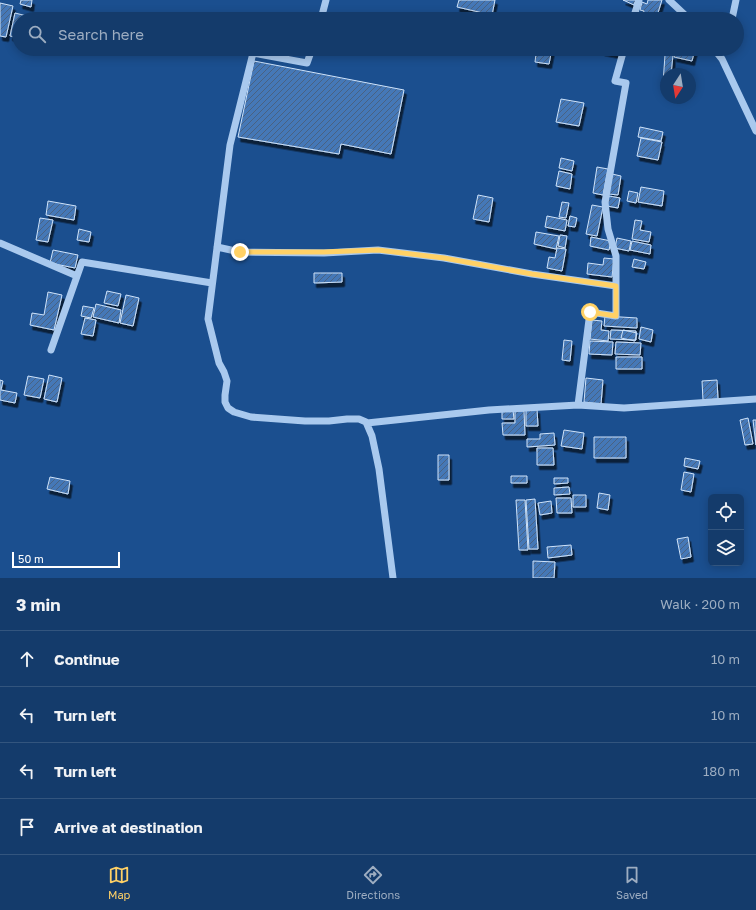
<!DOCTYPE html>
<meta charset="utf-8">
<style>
:root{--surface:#143b6b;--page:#1d4271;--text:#f1f3f6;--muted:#9dadc1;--line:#33557e;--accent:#ffd166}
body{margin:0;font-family:"Golos Text",sans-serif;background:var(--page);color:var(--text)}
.controls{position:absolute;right:12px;bottom:12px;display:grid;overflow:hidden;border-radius:6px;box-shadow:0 2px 10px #0003}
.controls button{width:36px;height:36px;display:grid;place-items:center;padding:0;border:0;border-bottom:1px solid var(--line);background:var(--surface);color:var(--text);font:20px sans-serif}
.compass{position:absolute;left:660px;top:68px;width:36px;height:36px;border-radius:50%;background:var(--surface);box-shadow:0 2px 10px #0003;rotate:192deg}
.scale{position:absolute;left:12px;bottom:10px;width:108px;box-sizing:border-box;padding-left:4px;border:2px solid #fff;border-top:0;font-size:11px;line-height:14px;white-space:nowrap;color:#fff;-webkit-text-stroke:3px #1b4f8f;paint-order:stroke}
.stop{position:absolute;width:12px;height:12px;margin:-9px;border:3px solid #ffd166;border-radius:50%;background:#fff}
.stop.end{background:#ffd166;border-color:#fff;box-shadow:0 1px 4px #0008}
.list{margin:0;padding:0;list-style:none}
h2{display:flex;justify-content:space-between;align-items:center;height:52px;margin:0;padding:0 16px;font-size:17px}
h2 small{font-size:13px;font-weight:400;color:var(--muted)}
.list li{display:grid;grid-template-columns:26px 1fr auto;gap:12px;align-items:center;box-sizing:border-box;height:56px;padding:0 16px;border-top:1px solid var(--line)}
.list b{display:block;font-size:15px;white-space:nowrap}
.list em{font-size:13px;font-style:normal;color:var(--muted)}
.icon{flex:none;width:22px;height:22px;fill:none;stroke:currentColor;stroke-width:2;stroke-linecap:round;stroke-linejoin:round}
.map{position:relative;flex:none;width:756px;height:578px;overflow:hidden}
.search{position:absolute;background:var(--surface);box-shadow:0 2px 10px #0003;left:12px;right:12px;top:12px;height:44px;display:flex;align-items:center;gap:10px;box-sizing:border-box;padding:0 14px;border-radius:22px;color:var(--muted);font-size:15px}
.sheet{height:276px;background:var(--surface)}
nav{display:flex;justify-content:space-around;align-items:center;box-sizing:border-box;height:56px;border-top:1px solid var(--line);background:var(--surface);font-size:11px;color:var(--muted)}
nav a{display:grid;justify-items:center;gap:2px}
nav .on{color:var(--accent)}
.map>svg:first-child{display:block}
.building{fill:url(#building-hatch);stroke:#cfe3fa;filter:url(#shadow)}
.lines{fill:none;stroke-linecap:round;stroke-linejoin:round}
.minor{stroke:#a9c9ee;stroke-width:7}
.route{stroke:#ffd166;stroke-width:5}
</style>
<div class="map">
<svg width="756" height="578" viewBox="0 0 756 578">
<defs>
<pattern id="building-hatch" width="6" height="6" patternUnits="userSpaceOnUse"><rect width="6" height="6" fill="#4478b7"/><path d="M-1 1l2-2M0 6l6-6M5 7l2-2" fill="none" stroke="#486282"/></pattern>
<filter id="shadow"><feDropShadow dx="2.5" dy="4.5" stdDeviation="0" flood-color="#0009"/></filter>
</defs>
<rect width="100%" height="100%" fill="#1b4f8f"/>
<!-- building -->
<path class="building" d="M21 0H32L31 7 20 4Z
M459 0H495L492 15 457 7Z
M623 0H636L634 5Z
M648 0H662L656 19H642L644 11 640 10 642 2 647 4Z
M0 3 13 6 6 37 0 36Z
M15 13 35 18 34 19H19V38L10 36Z
M541 49H552L549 64 535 62 536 54H540Z
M602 49H618L617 54 602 51Z
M676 49H695L692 61 674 57Z
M665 55H673L671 74H666V83H663Z
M254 61 404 90 391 154 341 144 339 154 238 137Z
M561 99 584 103 579 126 556 122Z
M640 127 663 132 661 141 638 137Z
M641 138 662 142 658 160 637 156Z
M561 158 574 161 572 171 559 168Z
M597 167 608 169 603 195 593 193Z
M559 171 572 174 570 189 556 186Z
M612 174 621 176 618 195 609 194Z
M641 187 664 191 662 206 638 202Z
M629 191 638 193 636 203 627 201Z
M478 195 493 198 489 222 473 219Z
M609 196 620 198 618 208 607 206Z
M48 201 76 206 74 220 46 215Z
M562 202 569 203 566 218 559 217Z
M592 205 603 207 597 236 586 234Z
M547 216 567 220 565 231 545 227Z
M570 216 577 218 575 227 568 226Z
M40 218 53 220 48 242 36 240Z
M635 220 642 221 640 230 651 232 649 242 632 239Z
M79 229 91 232 89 242 77 240Z
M536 232 559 236 556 249 534 244Z
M560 235 567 236 565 248 558 246Z
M591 237 611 241 609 250 590 246Z
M617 238 631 241 629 251 615 248Z
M632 241 651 245 650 254 630 250Z
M557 248 566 249 562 271 547 268 549 257 555 258Z
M53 250 78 255 75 268 50 263Z
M604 258 614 259 612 277 587 274 588 263 603 265Z
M634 259 646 262 644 269 632 267Z
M314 273H342V282L314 283Z
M107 291 121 294 118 306 104 303Z
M48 292 62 295 54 330 30 325 32 313 44 315Z
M126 295 139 298 133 326 120 323Z
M96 304 121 310 119 323 93 317Z
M83 306 94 308 91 318 81 316Z
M605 316 637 318V328L604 326Z
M85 318 96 320 93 336 81 334Z
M592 320 602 321 601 330 609 331 608 341 590 339Z
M641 327 653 330 651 342 639 339Z
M611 330 636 331V340L610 339Z
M623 330 637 333 635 341 621 338Z
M564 340 572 341 570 361 562 360Z
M590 341 613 342 612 355 589 354Z
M616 342 641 343 640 355 615 354Z
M616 357H642V369H616Z
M49 375 62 378 57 402 44 399Z
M28 376 44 379 40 398 24 395Z
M586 378 603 380 601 404 584 402Z
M0 380 3 381 1 390 17 393 15 403 0 400Z
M717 380 718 399 703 400 702 381Z
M526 409H537L538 426H526Z
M502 410H513L514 419H502Z
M515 411H524L525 435H503L502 423H515Z
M748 418 753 444 745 445 740 420Z
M753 420H756V445Z
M564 430 584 433 582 449 561 446Z
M554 433 555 445 527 447V439H540V434Z
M594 437H626V458H594Z
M537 448H553L554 465H537Z
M438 455H449V480H438Z
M685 458 700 461 698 469 684 466Z
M684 472 694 474 691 492 681 490Z
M511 476H527V483H511Z
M50 477 70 481 68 494 47 489Z
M554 478H568V483L554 484Z
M569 487 570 494 554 495V488Z
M599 493 610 495 608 510 597 508Z
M573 495H586V507H573Z
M556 498H571L572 513H557Z
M535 499 538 549H529L526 500Z
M516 500H525L528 550H519Z
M551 501 552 513 540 515 538 503Z
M688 537 691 557 681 559 677 539Z
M571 545 572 555 548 558 547 547Z
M533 561 555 562 554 578H533Z"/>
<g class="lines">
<!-- minor -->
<path class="minor" d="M669 0 684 14 688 19
M321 19 326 0
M633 19 639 0
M732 19 736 0
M312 49 307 63 253 53 230 145 208 319 219 363 224 372 227 381 225 395V402L228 408 234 412 251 417 305 421H329L347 419H359L366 422 372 436 379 469 393 578
M624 49 615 81 626 83 605 202 608 229 616 256V316L590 312 578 405 624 408 756 399
M714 49 722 59 756 131
M0 243 77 276
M217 247 240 252 324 253 378 250 444 258 532 274 616 286
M51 350 82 262 212 283
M367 423 489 410 578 405"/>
</g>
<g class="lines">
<!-- route -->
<path class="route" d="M240 252H324L378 250 444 258 532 274 616 286V316L590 312"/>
</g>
</svg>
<div class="controls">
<button><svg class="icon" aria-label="locate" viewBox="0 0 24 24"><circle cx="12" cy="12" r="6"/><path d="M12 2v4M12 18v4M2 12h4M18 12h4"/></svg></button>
<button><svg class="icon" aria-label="layers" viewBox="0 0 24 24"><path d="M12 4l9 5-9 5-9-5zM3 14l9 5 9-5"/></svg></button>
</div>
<svg class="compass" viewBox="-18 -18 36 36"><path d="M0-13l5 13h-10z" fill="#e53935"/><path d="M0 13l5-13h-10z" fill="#9dadc1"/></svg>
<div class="scale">50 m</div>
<div class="stop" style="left:590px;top:312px"></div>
<div class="stop end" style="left:240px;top:252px"></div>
<div class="search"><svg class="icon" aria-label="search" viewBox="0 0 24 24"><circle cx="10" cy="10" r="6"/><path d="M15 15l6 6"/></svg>Search here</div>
</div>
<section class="sheet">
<h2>3 min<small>Walk · 200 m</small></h2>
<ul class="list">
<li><svg class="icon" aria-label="ahead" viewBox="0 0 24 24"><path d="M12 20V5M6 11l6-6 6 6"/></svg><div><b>Continue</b></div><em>10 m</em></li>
<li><svg class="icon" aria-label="left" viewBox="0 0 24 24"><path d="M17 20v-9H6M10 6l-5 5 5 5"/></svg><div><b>Turn left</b></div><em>10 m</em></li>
<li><svg class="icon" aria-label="left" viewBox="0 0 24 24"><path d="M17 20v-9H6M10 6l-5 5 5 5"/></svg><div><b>Turn left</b></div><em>180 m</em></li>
<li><svg class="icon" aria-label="arrive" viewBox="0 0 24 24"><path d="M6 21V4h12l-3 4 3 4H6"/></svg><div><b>Arrive at destination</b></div></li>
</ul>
</section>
<nav>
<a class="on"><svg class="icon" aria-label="map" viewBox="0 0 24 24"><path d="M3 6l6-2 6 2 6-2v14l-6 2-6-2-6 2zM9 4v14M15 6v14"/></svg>Map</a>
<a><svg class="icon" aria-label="directions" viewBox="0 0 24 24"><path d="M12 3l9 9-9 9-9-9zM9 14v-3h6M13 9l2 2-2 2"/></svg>Directions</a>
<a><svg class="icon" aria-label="saved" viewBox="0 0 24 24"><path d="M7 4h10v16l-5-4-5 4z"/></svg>Saved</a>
</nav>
